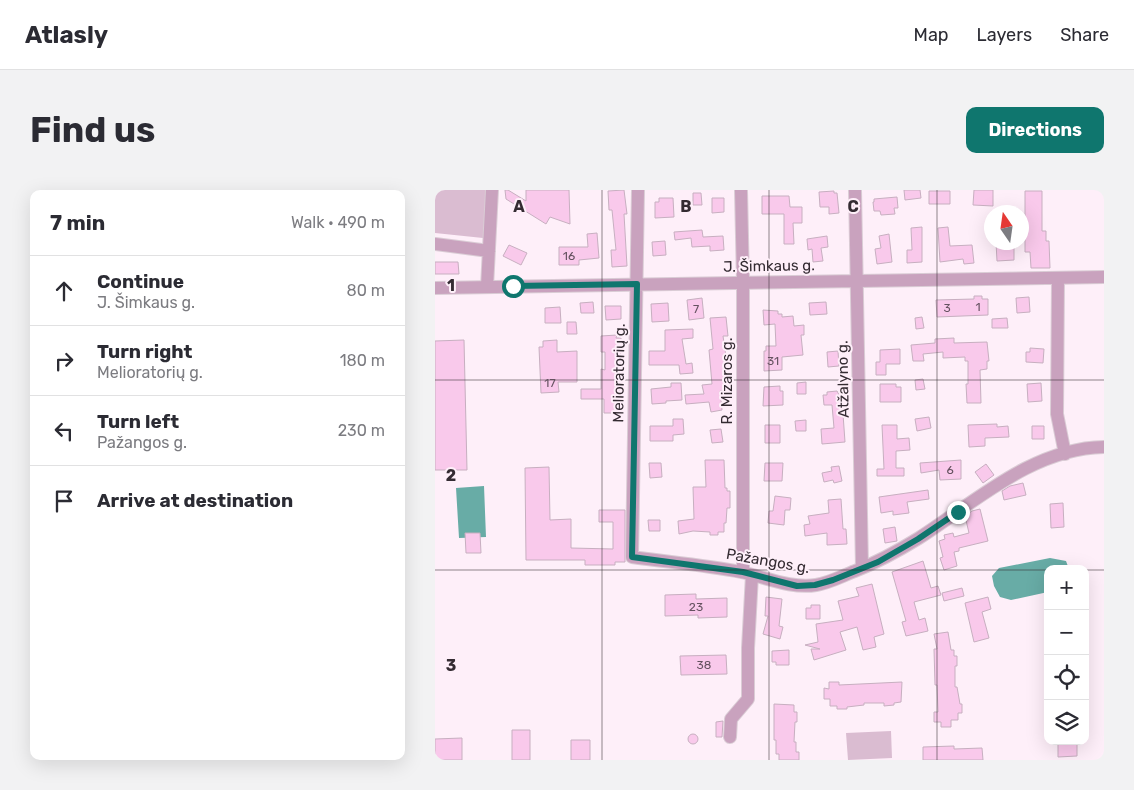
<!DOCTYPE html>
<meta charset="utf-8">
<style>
:root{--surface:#fff;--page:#f2f2f3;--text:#2b2b33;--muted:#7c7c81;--line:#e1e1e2;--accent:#0f766e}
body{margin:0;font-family:Rubik,sans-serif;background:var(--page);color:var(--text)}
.controls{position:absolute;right:15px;bottom:15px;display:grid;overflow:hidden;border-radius:10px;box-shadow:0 5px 20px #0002}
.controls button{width:45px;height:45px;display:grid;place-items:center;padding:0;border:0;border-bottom:1px solid var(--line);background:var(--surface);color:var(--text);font:25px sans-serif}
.compass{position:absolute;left:549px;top:15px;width:45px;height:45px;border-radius:50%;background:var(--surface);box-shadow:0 5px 20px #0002;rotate:347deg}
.stop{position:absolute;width:15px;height:15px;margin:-11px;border:4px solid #0f766e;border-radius:50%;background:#fff}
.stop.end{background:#0f766e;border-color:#fff;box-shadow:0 1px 5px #0008}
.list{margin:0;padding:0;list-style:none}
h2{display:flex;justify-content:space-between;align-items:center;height:65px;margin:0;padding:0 20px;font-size:21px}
h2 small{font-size:16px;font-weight:400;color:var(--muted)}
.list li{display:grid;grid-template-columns:32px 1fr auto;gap:15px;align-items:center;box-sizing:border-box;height:70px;padding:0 20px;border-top:1px solid var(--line)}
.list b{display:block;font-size:19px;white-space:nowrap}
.list p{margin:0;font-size:16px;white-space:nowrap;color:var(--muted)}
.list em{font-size:16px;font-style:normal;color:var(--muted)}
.icon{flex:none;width:28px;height:28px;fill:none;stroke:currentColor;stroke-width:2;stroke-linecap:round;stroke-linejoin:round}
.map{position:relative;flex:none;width:669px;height:570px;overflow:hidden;border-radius:10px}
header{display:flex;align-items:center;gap:30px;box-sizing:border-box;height:70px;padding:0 25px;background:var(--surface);border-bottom:1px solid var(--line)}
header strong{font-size:24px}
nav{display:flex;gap:28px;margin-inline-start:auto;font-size:18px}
.intro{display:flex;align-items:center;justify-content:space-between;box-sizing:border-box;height:120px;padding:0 30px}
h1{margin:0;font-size:35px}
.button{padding:12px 22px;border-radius:10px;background:var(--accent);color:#fff;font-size:18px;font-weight:700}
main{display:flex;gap:30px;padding:0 30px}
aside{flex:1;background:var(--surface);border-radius:10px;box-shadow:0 5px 20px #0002}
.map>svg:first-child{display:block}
.green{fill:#dabcd1}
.water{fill:#68aca6}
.building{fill:#f9c9eb;stroke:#c7afc0}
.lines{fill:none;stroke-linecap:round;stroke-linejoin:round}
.minor-casing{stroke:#daccd5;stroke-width:14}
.minor{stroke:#c9a2be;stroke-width:12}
.route{stroke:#0f766e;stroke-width:6}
.grid{fill:none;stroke:#342b32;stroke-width:1;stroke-opacity:0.55}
.labels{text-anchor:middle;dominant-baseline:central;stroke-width:4;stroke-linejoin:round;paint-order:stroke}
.number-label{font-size:12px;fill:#655260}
.street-label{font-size:15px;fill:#342b32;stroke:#feeff9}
.grid-label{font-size:16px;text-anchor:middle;font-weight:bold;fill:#342b32;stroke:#feeff9;stroke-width:4;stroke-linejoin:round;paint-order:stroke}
</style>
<header>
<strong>Atlasly</strong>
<nav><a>Map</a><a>Layers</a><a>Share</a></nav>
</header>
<div class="intro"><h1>Find us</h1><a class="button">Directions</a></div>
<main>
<aside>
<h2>7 min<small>Walk · 490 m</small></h2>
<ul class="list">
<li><svg class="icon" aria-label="ahead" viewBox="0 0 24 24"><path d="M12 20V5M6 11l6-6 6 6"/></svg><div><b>Continue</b><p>J. Šimkaus g.</p></div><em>80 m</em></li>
<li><svg class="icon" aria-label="right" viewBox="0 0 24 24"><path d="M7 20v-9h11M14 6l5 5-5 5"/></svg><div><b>Turn right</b><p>Melioratorių g.</p></div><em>180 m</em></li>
<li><svg class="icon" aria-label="left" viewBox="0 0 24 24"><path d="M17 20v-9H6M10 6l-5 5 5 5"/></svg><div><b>Turn left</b><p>Pažangos g.</p></div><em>230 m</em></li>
<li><svg class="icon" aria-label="arrive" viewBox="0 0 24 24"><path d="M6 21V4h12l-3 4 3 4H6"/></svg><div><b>Arrive at destination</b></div></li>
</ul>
</aside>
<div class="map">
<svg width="669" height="570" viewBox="0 0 669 570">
<rect width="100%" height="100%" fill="#feeff9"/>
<!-- green -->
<path class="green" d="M0 0H52L48 48 0 43Z
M456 541 457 568 413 570 411 543Z"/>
<!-- water -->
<path class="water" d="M49 296 51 347 24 348 21 298Z
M615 368 631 371 634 379H613V402L576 410 565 407 559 396 557 386 564 378Z"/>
<!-- building -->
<path class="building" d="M70 0H73L91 11V0H134L135 34 115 27 111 34 71 9Z
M189 0 192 24H189L192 76 177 77 176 60H181L177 20H174L173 1Z
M469 0H485L486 8 470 10Z
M539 0H558V16L538 15Z
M399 1V3H402L404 23 394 24V17H385L384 2Z
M494 1H515V14H494Z
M590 1H607V41H611V51H614L615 78H596L595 62H590Z
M258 3H266L267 15H258Z
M327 6H354L355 17H367V33H358L359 54H349V24H327Z
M462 7 463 18H459L460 24 446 25 445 21H439L438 12H439V9Z
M224 8H238L239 27 220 28V12H224Z
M277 8H289V22L277 23Z
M487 37V72L472 73V60H477L476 38Z
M513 37 515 56 537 55 539 73 529 74 528 69 505 72 503 38Z
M267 40 268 47 288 46 289 60 275 61V56L257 57 256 48 240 50 239 42Z
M162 43 164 68 144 70V75H124V57H153L152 44Z
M454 44 457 72 442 74 440 59 446 58 444 46Z
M392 46 393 57 386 58 388 71 378 72 377 59 373 60 372 49Z
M230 51 231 65 218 66 217 52Z
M561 52H571V57L579 56V70L562 71Z
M74 55 92 63 86 75 68 66Z
M0 72H23L24 84H0Z
M539 106H547V109H553V125L502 127 501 110 539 109Z
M594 107 595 122 582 123 581 108Z
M267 108 269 128 254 130 252 110Z
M158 112 159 123H146L145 113Z
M391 112 392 124 375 125 374 113Z
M233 113 234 131 217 132 216 114Z
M170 116H186V129L171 130Z
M125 117 126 133H110V118Z
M328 120 343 121V124H347V127L358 126 359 136 369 135V145H366L368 165 347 167V180L329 181V161H331V156H341L340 134 329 135Z
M291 127 293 146H288L291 166H288L294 200 285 201 287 220 276 222 274 212 251 214 250 205 269 204 267 195 277 194 274 160 278 159 275 128Z
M487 127 489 138 481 139 480 128Z
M572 128 573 138H557V129Z
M132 132H141L142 144H132Z
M258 139V148L247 149 251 174 257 173 258 183 245 184 244 175H214V161H230V140Z
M182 145 181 148H186L184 223H169V209H146V199H166V179L170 180V162H166V146Z
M519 148V153L552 152 554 171H552V179L545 180 546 213H532L531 194H533V171H530V167L508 168V162L488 164 489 171H478L476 155 500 153V149Z
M29 150 32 280H0V151Z
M122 150V162L142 161V192H123L124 202 106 203 104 157H108V151Z
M595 158 609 159 608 173 591 172V162H595Z
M465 159V174H451V185H441V172H445V160Z
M403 161 404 176 393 177 392 162Z
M488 189 490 199 481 200 480 190Z
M371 192V204H362V193Z
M236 193H246L247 210 231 211V213L217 214 216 199 236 197Z
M606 193 607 211 593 212 592 194Z
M445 194H461V197H466V212H445Z
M345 196V201H348V215L328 216 329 197Z
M402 201 407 210 410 252 387 254 386 239 399 238 397 215H389L388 205H392V202Z
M494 227 496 238 482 241 480 229Z
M238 229H248L249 244 238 245V251H215V236H238Z
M371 230V241H361L360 231Z
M562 234V237L573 236 574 247 550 248V256L534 257 533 235Z
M330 235H345V253H330Z
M447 235H462V249L474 248 475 260 461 261V278H469V286H442V279H449Z
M597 236H609V249H597Z
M286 239 288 252 277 253 275 240Z
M270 270H289L290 298H292V301H295V318H292L291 333H289V342H283V345H275V342L258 341 244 344 243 331 259 329 258 297H271Z
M526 270V289L505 290 504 280 486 283 485 273Z
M214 273H226L227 287 215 288Z
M330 273H348L347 291H329Z
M551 274 559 285 548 293 540 282Z
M404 276 407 291 399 293 398 290 389 292 387 283 397 281 396 277Z
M114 277 115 330 136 329V358L178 359V332H164V320H190V372H180V375H150V370H91L90 278Z
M588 293 591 305 569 310 567 301 575 296Z
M493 300 494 309 472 312 474 323 458 325V321L446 323 444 307Z
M340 306 356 308 355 320H350L349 335 333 333 334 321H338Z
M406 309 408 339H411L412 354 392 355V343L370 346 369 335 375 334 373 326 394 323 393 310Z
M628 313 629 337 616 338 615 314Z
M545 319 553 351 524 358V361L519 362 522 376 509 380 505 368 508 367 504 351 510 349 509 345 518 343 519 347 534 343 530 326 537 321Z
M213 330H225V341H214Z
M460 337 462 351 450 353 448 339Z
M30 343H45L46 363H31Z
M488 371 496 398 503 396 506 405 479 412 484 430 490 428 493 441 471 446 467 432 471 431 457 382Z
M437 394 449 444 439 447 441 457 428 460 422 437 405 442 411 460 379 470 376 459H385L370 455 383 452 381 434 408 430 403 411 424 406 421 398Z
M527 398 529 406 509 411 507 403Z
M261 404V409L292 408V427L263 428V425L230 426V405Z
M331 407 347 409 344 436 348 437 345 449 328 444 333 426H330Z
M553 407 556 419 547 422 554 448 539 452 530 413Z
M376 415H385V429H371V418H376Z
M513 442 516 460H519V466H522V476H520V497H522L525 514H527V523H523V530H516V537H506V532H499V522H503L502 495H500L499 459H502L499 444Z
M354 460V475H341V472H337V461Z
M291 465 292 484 246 485 245 466Z
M394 492H404V495L467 492 466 512 459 513V515L449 516V513H429V515L412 517V519H402V516H395V509H389V498L394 499Z
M339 514 359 515V522H362V532H360L359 552H361V562H364V570H344V564H341V550H339Z
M288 531 287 547H281V532Z
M77 540H95V570H77Z
M253 549a5 5 0 1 1 10 0a5 5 0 1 1-10 0Z
M27 548V570H0V549Z
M136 550H155V570H136Z
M623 551H642V566L623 567Z
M519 556V559L547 558 548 570H488V557Z"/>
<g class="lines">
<defs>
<path id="minor" d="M203 0 197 367C233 372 270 375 306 382 330 387 356 399 381 395 394 393 407 386 420 381 443 372 463 361 484 348 540 312 598 258 669 257
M306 0 308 92V382
M420 0 427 378
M0 54 54 61
M623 88 622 224 630 264
M52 97 57 0
M0 98 669 87
M295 547 296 529 313 509V458L317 385"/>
</defs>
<!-- minor casing -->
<use href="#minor" class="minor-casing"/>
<!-- minor -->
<use href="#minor" class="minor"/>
</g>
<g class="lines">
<!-- route -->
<path class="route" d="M78 96 202 94 197 367 308 382 362 396 380 395 398 390 443 372 483 349 523 322"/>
</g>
<!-- grid -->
<path class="grid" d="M167 0V570M334 0V570M502 0V570M0 190H669M0 380H613M650 380H669"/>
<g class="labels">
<!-- number labels -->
<g class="number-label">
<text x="134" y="66">16</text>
<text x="543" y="117">1</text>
<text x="512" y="118">3</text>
<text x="261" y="119">7</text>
<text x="338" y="171">31</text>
<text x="115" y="193">17</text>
<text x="515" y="280">6</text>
<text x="261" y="417">23</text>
<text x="269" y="475">38</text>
</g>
<!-- street labels -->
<g class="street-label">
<text transform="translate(334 76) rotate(-1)">J. Šimkaus g.</text>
<text transform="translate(184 183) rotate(-89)">Melioratorių g.</text>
<text transform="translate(408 189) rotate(-91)">Atžalyno g.</text>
<text transform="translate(292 191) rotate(-90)">R. Mizaros g.</text>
<text transform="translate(333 371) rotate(10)">Pažangos g.</text>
</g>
</g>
<g class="grid-label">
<text x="84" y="22">A</text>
<text x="251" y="22">B</text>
<text x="418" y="22">C</text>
<text x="16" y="101">1</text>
<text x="16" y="291">2</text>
<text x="16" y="481">3</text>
</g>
</svg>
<div class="controls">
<button>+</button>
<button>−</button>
<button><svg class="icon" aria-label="locate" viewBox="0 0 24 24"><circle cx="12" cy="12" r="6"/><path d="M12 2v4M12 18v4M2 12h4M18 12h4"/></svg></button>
<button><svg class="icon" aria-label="layers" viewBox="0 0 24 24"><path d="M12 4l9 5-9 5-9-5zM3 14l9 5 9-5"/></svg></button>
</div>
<svg class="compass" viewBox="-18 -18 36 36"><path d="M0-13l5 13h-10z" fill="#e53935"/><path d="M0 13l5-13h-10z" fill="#7c7c81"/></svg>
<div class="stop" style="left:78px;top:96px"></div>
<div class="stop end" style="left:523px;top:322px"></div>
</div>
</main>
